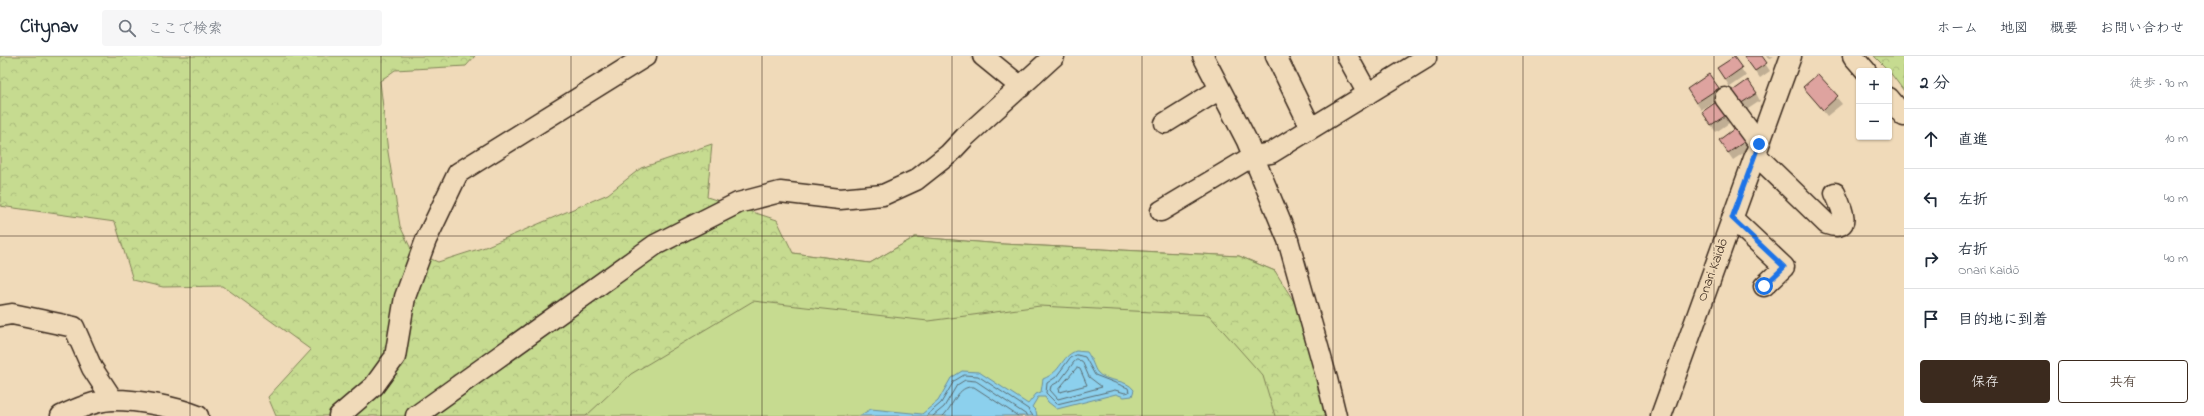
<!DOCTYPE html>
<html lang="ja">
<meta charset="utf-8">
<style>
:root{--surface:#fff;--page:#f6f6f7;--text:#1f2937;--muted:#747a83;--line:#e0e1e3;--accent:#3b2a1e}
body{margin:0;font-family:"Indie Flower","Klee One",sans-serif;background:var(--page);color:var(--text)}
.controls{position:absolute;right:12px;top:12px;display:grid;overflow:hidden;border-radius:4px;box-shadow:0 1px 3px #0004}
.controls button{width:36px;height:36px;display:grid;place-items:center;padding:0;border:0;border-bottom:1px solid var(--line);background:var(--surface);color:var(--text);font:20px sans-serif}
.stop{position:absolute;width:12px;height:12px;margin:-9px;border:3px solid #1a73e8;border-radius:50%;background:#fff}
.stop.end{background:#1a73e8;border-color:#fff;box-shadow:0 1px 4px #0008}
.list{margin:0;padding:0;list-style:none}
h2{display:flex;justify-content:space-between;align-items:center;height:52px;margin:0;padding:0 16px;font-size:17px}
h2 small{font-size:13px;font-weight:400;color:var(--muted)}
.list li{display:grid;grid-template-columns:26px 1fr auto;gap:12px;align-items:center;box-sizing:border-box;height:60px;padding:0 16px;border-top:1px solid var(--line)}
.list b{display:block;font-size:15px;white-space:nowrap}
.list p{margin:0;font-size:13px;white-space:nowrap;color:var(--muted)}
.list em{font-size:13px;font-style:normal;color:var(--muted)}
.actions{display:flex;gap:8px;padding:12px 16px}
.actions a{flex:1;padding:9px 0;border:1px solid var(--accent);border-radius:4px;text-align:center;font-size:14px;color:var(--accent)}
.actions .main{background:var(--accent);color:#fff}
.icon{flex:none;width:22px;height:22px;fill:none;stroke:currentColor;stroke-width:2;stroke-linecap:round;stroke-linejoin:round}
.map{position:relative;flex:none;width:1904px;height:360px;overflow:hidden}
header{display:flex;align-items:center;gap:24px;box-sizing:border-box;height:56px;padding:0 20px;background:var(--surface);border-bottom:1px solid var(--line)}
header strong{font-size:19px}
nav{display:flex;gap:22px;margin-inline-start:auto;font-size:14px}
.search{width:280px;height:36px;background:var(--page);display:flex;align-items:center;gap:10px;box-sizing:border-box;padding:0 14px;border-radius:4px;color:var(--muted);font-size:15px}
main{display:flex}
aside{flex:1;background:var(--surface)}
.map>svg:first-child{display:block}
.green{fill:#c6db90;stroke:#808257}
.forest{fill:url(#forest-crowns);stroke:#808257}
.water{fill:#8cd0ed;stroke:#6c8e9a}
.shadow{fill:#0003}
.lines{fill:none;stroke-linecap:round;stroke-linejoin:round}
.shore{stroke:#5b6c71;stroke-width:1}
.building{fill:#dea39f;stroke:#3b2a1e}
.minor-casing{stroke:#3b2a1e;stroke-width:23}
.minor{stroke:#f0dab9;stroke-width:20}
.route{stroke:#1a73e8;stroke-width:5}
.grid{fill:none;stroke:#3b2a1e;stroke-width:1;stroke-opacity:0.55}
.labels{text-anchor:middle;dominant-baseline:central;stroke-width:3;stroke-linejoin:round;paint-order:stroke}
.street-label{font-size:14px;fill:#3b2a1e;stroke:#f0dab9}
</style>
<header>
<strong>Citynav</strong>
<div class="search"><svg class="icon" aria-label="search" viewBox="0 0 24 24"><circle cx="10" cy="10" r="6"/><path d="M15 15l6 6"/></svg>ここで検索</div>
<nav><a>ホーム</a><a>地図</a><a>概要</a><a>お問い合わせ</a></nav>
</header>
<main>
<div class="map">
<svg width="1904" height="360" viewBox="0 0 1904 360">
<defs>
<pattern id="forest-crowns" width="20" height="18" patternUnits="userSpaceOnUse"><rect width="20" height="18" fill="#c6db90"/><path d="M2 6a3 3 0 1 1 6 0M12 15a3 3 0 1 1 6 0" fill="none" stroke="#abbc7c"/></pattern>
</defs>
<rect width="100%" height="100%" fill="#f0dab9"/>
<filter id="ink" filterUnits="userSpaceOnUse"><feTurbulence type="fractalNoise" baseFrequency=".025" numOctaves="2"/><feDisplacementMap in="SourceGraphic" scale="8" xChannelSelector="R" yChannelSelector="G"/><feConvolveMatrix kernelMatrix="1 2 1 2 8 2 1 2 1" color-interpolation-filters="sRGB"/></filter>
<g filter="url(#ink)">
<!-- green -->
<path class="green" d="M915 181 1003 188 1239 200 1275 215 1327 360H569L793 197 870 207Z"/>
<!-- forest -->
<path class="forest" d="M0 0H475L466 10 395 14 380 25 388 96 400 170 412 195 438 206 485 191 608 138 641 112 712 88 707 141 777 164 793 197 870 207 915 181 1003 188 1239 200 1275 215 1304 262 1327 360H1275L1263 320 1209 259 1040 250 928 265 753 245 631 318 586 360H276L268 341 311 294 223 230 163 231 133 224 115 166 0 150Z
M1874 0H1904V35L1889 15Z"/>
<!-- water -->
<path class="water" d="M1076 295 1087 296C1092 303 1094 312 1097 316 1106 327 1126 322 1134 334L1132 340 1124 341 1116 338 1057 353 1048 346 1045 341H1038L1032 351 1036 355 1037 360H859L871 353 922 358 938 345 951 322 962 315 979 316 1028 348 1036 338 1041 336 1043 323C1063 315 1060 301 1076 295Z"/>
<!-- shadow -->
<path class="shadow" d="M1745 0H1760L1770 15 1760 22Z
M1767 0H1774L1769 3Z
M1734 2 1746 20 1730 31 1718 13Z
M1818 19 1842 48 1827 60 1804 31Z
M1718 32 1722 40 1701 54 1693 41Z
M1756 37 1760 45 1745 55 1737 44Z
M1719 46 1732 65 1716 76 1703 57Z
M1738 72 1751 92 1733 104 1724 91Z"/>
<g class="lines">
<!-- shore -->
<path class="shore" d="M1077 299 1085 301 1095 319 1128 332 1129 336 1125 337 1115 334 1057 348 1046 337 1047 327 1056 321 1070 302Z
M1077 304 1082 305 1089 321 1102 331 1058 343 1050 334 1051 330 1060 325 1074 306Z
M1077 312 1080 313 1087 329 1060 336 1059 333Z
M926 360 941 347 954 325 964 319 978 320 1028 353 1033 360
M933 360 944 351 957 329 965 324 976 325 1028 360
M943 360C954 350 957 329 974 331L1018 360"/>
</g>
<!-- building -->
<path class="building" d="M1744 0H1762L1767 7 1755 15Z
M1734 1 1742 12 1725 24 1717 12Z
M1709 18 1719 32 1696 47 1687 33Z
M1818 18 1838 40 1823 54 1803 31Z
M1748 24 1757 37 1740 48 1731 36Z
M1719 44 1728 58 1711 69 1702 56Z
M1738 70 1747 84 1728 97 1719 84Z"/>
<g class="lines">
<defs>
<path id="minor" d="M983 0 1021 31
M1203 0 1247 85 1288 184 1327 323 1336 360
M1276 0 1311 72
M1347 0 1368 38
M1853 0 1866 15
M1725 42 1759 88
M1889 42 1904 60
M1165 67 1220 33
M1755 98 1827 168C1855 178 1840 148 1835 137
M1161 155 1253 100 1271 97 1426 2 1425 0
M1732 162 1784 211 1764 230
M0 260 12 258 74 271 92 312 113 344
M61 360C76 353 96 344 114 344 138 344 176 351 198 360
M339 360 374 330 395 301 405 241 426 184 458 117 646 0
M416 360 655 189 738 147 780 136 840 143 883 139 916 124 949 98 965 81 1054 0
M1661 360 1791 0"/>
</defs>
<!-- minor casing -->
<use href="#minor" class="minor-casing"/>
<!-- minor -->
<use href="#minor" class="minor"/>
</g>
</g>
<g class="lines" filter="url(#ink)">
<!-- route -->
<path class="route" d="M1759 88 1732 162 1784 211 1764 230"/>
</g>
<!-- grid -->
<path class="grid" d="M190 0V360M381 0V360M571 0V360M762 0V360M952 0V360M1142 0V360M1333 0V360M1523 0V360M1714 0V360M0 180H1904"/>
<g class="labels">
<!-- street labels -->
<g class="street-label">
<text transform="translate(1713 214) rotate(-70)">Onari Kaidō</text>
</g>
</g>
</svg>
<div class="controls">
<button>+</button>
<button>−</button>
</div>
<div class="stop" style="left:1764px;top:230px"></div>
<div class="stop end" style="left:1759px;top:88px"></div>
</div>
<aside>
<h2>2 分<small>徒歩 · 90 m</small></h2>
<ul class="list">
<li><svg class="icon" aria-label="ahead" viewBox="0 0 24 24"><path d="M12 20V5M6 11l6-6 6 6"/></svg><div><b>直進</b></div><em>10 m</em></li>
<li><svg class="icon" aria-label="left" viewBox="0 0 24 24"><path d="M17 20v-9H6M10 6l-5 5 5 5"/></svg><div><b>左折</b></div><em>40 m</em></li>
<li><svg class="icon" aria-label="right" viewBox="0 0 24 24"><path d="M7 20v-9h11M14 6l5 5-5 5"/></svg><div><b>右折</b><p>Onari Kaidō</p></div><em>40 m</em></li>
<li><svg class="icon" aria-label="arrive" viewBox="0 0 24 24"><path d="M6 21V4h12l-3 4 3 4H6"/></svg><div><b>目的地に到着</b></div></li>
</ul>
<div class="actions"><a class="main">保存</a><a>共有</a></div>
</aside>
</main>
